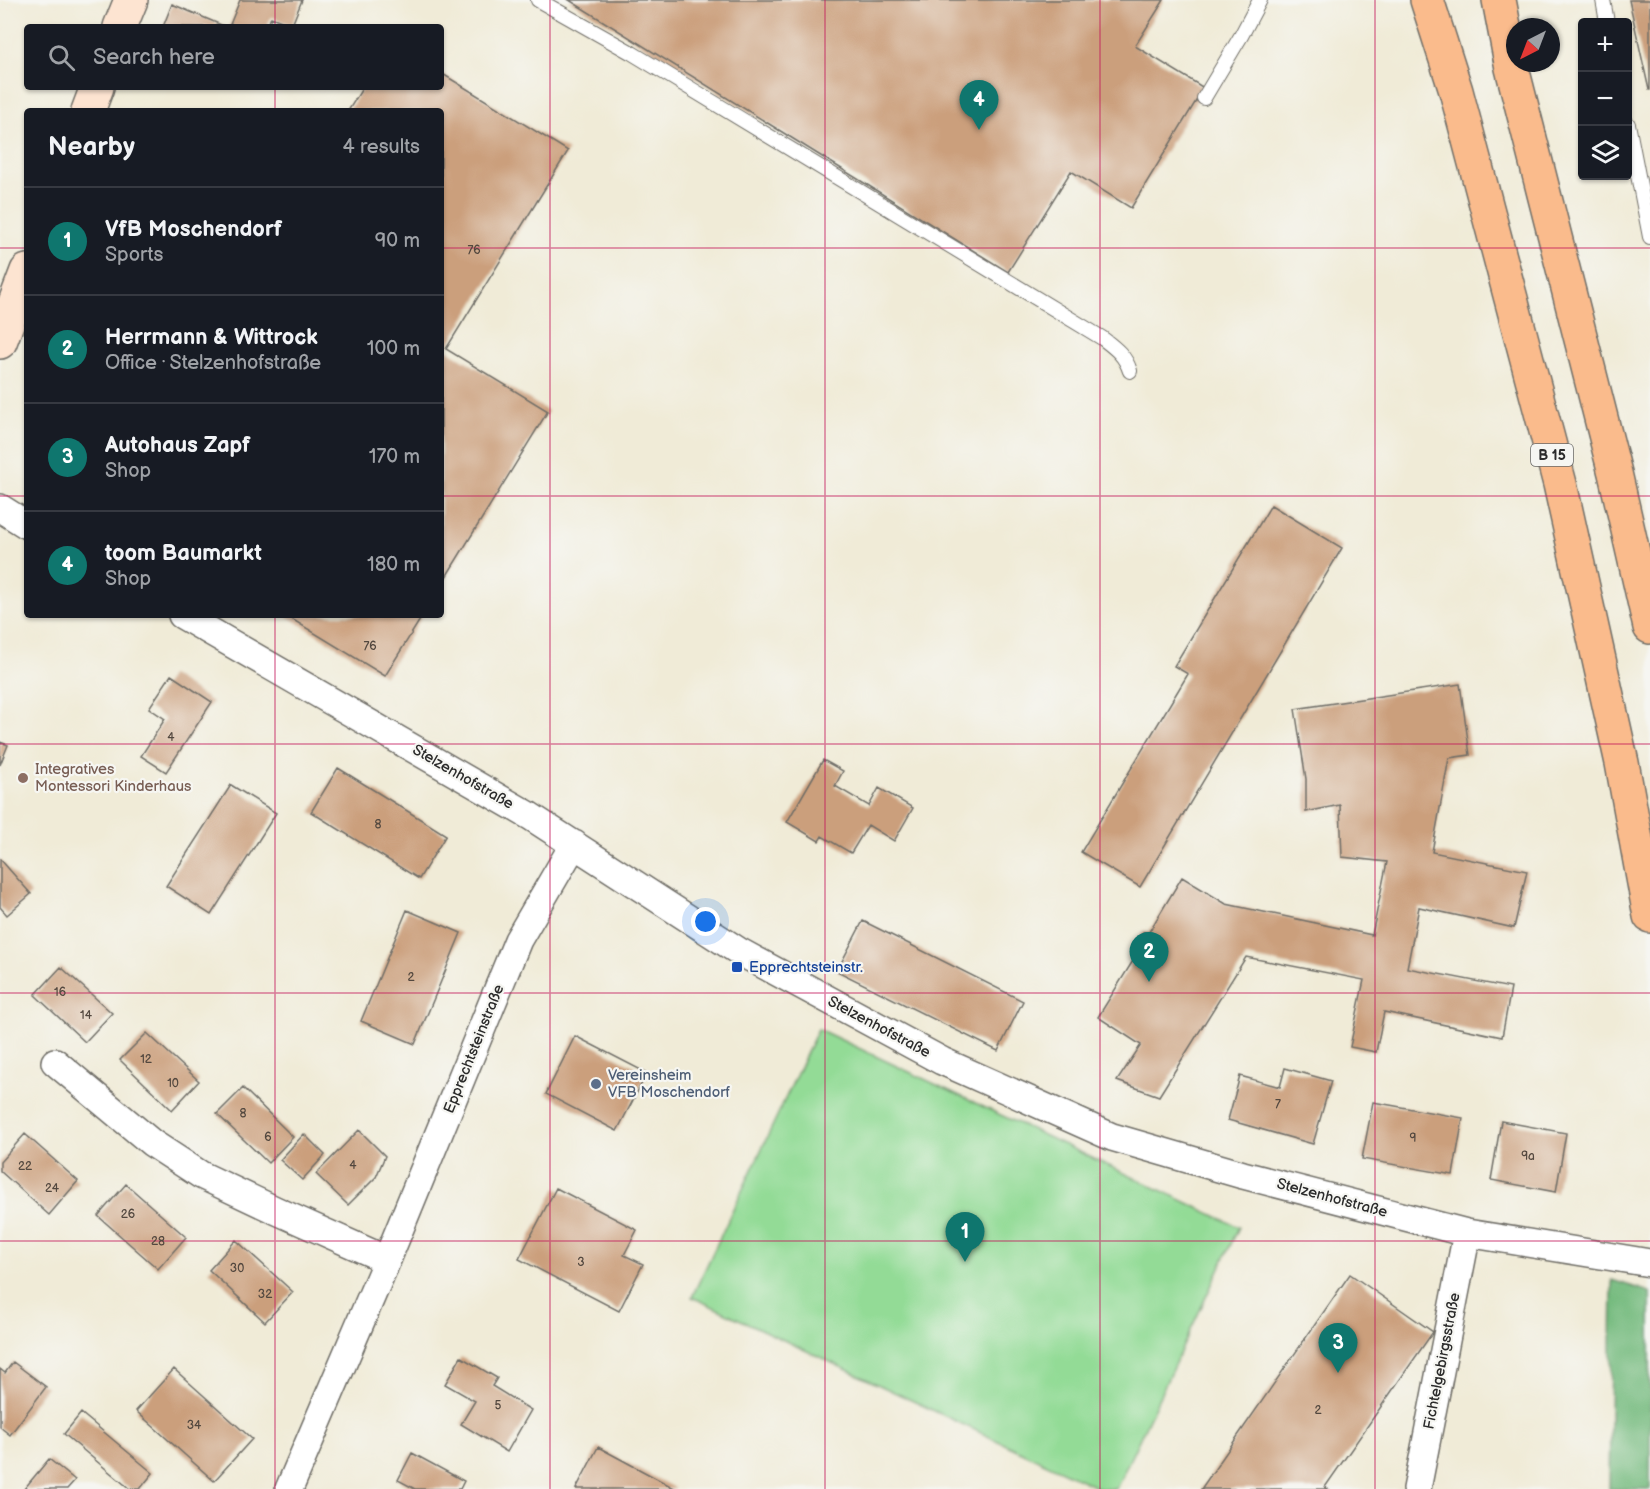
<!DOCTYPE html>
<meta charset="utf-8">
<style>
:root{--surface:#171b24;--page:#20242c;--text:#f1f3f6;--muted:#9ea1a6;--line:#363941;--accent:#0f766e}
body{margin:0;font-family:"Balsamiq Sans",sans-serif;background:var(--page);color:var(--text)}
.controls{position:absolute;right:18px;top:18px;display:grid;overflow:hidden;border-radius:6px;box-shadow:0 2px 4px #0004}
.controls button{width:54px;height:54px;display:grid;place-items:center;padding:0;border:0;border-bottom:2px solid var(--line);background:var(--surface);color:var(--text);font:30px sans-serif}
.compass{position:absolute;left:1506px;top:18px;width:54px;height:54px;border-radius:50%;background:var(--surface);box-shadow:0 2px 4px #0004;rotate:222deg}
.you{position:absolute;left:706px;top:922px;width:21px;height:21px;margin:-15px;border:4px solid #fff;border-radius:50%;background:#1a73e8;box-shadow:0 0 0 9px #1a73e833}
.badge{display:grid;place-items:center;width:39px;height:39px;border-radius:50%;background:var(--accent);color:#fff;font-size:20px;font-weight:700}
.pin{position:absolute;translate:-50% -50px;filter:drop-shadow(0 2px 3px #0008)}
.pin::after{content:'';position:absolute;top:32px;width:21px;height:18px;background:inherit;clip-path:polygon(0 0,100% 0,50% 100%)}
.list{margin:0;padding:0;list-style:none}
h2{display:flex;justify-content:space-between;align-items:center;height:78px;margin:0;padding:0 24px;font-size:26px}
h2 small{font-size:20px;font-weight:400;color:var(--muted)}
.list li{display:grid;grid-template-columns:39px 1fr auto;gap:18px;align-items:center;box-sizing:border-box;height:108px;padding:0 24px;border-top:2px solid var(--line)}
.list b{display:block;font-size:22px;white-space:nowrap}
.list p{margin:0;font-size:20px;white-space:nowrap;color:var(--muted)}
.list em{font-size:20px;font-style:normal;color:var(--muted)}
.icon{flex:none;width:33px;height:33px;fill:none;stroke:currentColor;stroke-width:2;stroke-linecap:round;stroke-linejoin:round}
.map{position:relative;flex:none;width:1650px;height:1489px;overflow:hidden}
.search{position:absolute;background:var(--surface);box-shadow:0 2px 4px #0004;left:24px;top:24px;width:420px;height:66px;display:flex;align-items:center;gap:15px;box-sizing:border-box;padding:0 21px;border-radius:6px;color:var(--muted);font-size:22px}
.panel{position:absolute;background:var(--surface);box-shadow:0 2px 4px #0004;left:24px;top:108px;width:420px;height:510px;border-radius:6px}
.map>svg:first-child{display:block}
.green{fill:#93db96;stroke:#5f8360;stroke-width:1.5}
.forest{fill:#76bb7f;stroke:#507355;stroke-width:1.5}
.building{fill:#cb9f7b}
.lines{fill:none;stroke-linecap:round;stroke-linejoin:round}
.lane-casing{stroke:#706e67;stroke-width:16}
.street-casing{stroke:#706e67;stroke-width:30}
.secondary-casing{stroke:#706e67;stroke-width:36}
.highway-casing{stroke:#706e67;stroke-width:36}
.lane{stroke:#fff;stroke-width:14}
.street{stroke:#fff;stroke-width:27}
.secondary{stroke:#fde4d1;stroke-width:33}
.highway{stroke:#fabb8c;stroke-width:33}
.grid{fill:none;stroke:#c2185b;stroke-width:1.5;stroke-opacity:0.55}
.education-dot{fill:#8d6e63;stroke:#f6f6f2;stroke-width:2}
.transit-dot{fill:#1a4fb4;stroke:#f6f6f2;stroke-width:2}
.service-dot{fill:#5c6f8a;stroke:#f6f6f2;stroke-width:2}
.labels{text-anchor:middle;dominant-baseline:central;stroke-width:4.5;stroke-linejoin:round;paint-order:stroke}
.number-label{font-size:12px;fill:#53483f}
.shield{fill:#f6f6f2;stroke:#686867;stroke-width:1.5}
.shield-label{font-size:14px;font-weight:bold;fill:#2b2b2b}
.education-label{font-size:15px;fill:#785e54;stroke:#f6f6f2;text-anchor:start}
.street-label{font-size:15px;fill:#2b2b2b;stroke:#f6f6f2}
.transit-label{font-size:15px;fill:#164399;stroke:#f6f6f2;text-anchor:start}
.service-label{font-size:15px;fill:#4e5e75;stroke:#f6f6f2;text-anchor:start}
</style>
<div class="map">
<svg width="1650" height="1489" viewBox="0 0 1650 1489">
<rect width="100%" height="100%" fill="#f6f6f2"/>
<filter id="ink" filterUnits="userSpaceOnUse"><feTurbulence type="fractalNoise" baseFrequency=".0167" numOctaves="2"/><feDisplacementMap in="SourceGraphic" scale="12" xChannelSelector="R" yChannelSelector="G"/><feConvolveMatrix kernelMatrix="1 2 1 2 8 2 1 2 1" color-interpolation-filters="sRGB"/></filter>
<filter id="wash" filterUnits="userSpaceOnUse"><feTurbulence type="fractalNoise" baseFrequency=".008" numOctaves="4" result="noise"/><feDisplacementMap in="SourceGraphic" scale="24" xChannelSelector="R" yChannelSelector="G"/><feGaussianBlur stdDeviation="1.35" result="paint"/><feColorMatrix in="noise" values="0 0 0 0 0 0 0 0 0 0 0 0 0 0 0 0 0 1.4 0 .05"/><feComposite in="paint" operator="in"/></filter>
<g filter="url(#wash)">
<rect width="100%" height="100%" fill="#f0ebd7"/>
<!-- green -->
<path class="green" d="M818 1029 1239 1227 1116 1489H1100L692 1297Z"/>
<!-- forest -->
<path class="forest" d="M1612 1280 1650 1292V1489H1609Z"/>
<g id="blocks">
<!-- building -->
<path class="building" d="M240 0H302L292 25 271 17 267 27H229Z
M569 0H1164L1135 46 1204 88 1131 208 1071 171 1008 272Z
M1629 0H1650V90H1649Z
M172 4 226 27H163Z
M441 73 568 151 446 349 548 411 441 585V111H348L363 87H441Z
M1271 505 1342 548 1140 887 1081 852 1188 674 1174 666Z
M285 615H423L385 676Z
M171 675 212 702 166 772 141 756 165 719 149 708Z
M1460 684 1470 755 1449 758 1432 852 1527 871 1514 928 1419 907 1407 968 1511 988 1502 1037 1384 1012 1376 1052 1350 1047 1364 980 1246 957 1159 1096 1117 1081 1141 1045 1098 1017 1141 948 1137 942 1143 932H1149L1182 877 1226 904 1372 935 1387 862 1342 857 1340 805 1306 812V779L1295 709Z
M0 742 8 745 0 765Z
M823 760 843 771 835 786 869 806 879 788 913 808 894 841 868 825 851 853 822 836 819 841 787 822Z
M338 768 446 835 419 879 311 812Z
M231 785 276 813 211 915 166 886Z
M0 859 31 894 7 915 0 907Z
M407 910 461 933 415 1044 361 1021Z
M863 921 1023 1001 998 1051 837 971Z
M61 967 112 1013 85 1042 35 995Z
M147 1033 199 1081 172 1110 120 1060Z
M575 1036 647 1073 617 1131 546 1094Z
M1285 1068 1331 1081 1313 1144 1228 1120 1240 1076 1280 1087Z
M243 1088 293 1137 268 1163 217 1114Z
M1373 1102 1463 1118 1453 1175 1362 1159Z
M1501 1121 1566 1133 1556 1192 1491 1180Z
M359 1130 385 1156 376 1177 348 1205 316 1174Z
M25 1134 78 1181 49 1215 0 1171V1162Z
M304 1134 325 1155 302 1180 280 1160Z
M126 1184 186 1237 158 1269 98 1216Z
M556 1188 637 1230 624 1255 643 1264 619 1311 519 1259Z
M236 1240 293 1292 265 1322 209 1270Z
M1350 1274 1433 1332 1325 1487 1328 1489H1201Z
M461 1357 497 1378 492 1386 531 1410 507 1452 461 1424 475 1401 445 1384Z
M13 1362 46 1387 10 1435 0 1427V1369L5 1373Z
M174 1369 252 1439 214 1481 136 1411Z
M81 1413 153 1473 140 1489H130L64 1434Z
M598 1447 676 1489H576Z
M412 1453 464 1481 460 1489H415L398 1480Z
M49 1459 75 1480 67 1489H24Z"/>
</g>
</g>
<g filter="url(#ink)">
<use href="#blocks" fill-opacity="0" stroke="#706e67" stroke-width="1.5"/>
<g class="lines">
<defs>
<path id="lane" d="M538 0 632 53 1102 338C1115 348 1125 355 1130 371
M1603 0 1607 22
M1204 98 1241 36 1260 0
M1628 124 1650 237"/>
<path id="street" d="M0 508 27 525
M182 615 530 816 740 952 942 1061 1112 1137 1243 1175 1467 1233 1650 1263
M55 1062 152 1143 201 1175 275 1210 387 1260
M289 1489 387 1260 518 940 574 844
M1417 1489 1467 1233"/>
<path id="secondary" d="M120 27 131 0
M88 111 97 87
M0 342 27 271"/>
<path id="highway" d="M1427 0 1456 91 1560 484 1622 763 1650 916
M1499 0 1512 68 1615 473 1650 627"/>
</defs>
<!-- lane casing -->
<use href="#lane" class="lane-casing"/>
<!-- street casing -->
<use href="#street" class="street-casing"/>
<!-- secondary casing -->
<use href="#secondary" class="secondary-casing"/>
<!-- highway casing -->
<use href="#highway" class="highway-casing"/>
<!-- lane -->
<use href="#lane" class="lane"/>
<!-- street -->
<use href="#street" class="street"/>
<!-- secondary -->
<use href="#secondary" class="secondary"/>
<!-- highway -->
<use href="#highway" class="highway"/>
</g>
</g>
<!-- grid -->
<path class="grid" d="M275 0V27M550 0V1489M825 0V1489M1100 0V1489M1375 0V1489M275 87V111M0 248H27M441 248H1650M0 496H27M441 496H1650M275 615V1489M0 744H1650M0 993H1650M0 1241H1650"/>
<!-- markers -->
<circle class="education-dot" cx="23" cy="778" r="6"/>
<rect class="transit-dot" x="731" y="961" width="12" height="12" rx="3"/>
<circle class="service-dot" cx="596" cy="1084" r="6"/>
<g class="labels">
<!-- number labels -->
<g class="number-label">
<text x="474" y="250">76</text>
<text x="370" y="646">76</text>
<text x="171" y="737">4</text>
<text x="378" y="824">8</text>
<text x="411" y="977">2</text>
<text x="60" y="992">16</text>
<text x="86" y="1015">14</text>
<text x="146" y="1059">12</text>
<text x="173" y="1083">10</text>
<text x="1278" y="1104">7</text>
<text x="243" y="1113">8</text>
<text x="268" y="1137">6</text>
<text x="1413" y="1138">9</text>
<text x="1528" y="1156">9a</text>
<text x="353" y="1165">4</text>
<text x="25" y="1166">22</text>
<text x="52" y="1188">24</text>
<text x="128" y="1214">26</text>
<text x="158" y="1241">28</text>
<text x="581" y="1262">3</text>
<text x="237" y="1268">30</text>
<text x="265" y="1294">32</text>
<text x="498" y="1405">5</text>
<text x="1318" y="1410">2</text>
<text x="194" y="1425">34</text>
</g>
<!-- shield labels -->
<rect class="shield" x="1531" y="444" width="42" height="22" rx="4.5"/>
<g class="shield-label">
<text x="1552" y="455">B 15</text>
</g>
<!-- education labels -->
<g class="education-label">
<text x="35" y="769">Integratives<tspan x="35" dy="17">Montessori Kinderhaus</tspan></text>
</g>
<!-- street labels -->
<g class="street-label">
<text transform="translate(463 777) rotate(30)">Stelzenhofstraße</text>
<text transform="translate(879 1027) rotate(28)">Stelzenhofstraße</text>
<text transform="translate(474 1049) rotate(-68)">Epprechtsteinstraße</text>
<text transform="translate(1332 1198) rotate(15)">Stelzenhofstraße</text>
<text transform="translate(1442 1361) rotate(-79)">Fichtelgebirgsstraße</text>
</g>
<!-- transit labels -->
<g class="transit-label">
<text x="749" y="967">Epprechtsteinstr.</text>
</g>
<!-- service labels -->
<g class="service-label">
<text x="608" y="1075">Vereinsheim<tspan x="608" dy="17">VFB Moschendorf</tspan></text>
</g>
</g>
</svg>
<div class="controls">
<button>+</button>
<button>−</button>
<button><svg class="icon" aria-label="layers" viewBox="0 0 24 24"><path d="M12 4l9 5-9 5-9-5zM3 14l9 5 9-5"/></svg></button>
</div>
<svg class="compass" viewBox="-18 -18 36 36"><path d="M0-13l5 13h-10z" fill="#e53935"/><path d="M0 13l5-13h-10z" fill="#9ea1a6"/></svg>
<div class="you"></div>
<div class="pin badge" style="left:965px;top:1262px">1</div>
<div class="pin badge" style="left:1149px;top:982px">2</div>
<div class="pin badge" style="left:1338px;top:1373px">3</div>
<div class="pin badge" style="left:979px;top:130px">4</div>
<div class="search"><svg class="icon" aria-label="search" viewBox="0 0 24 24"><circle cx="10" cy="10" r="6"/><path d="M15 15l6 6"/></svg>Search here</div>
<section class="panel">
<h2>Nearby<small>4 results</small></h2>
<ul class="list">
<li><span class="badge">1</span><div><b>VfB Moschendorf</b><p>Sports</p></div><em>90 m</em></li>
<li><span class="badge">2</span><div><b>Herrmann &amp; Wittrock</b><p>Office · Stelzenhofstraße</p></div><em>100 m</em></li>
<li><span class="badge">3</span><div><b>Autohaus Zapf</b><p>Shop</p></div><em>170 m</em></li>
<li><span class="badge">4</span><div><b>toom Baumarkt</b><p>Shop</p></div><em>180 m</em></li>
</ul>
</section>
</div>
